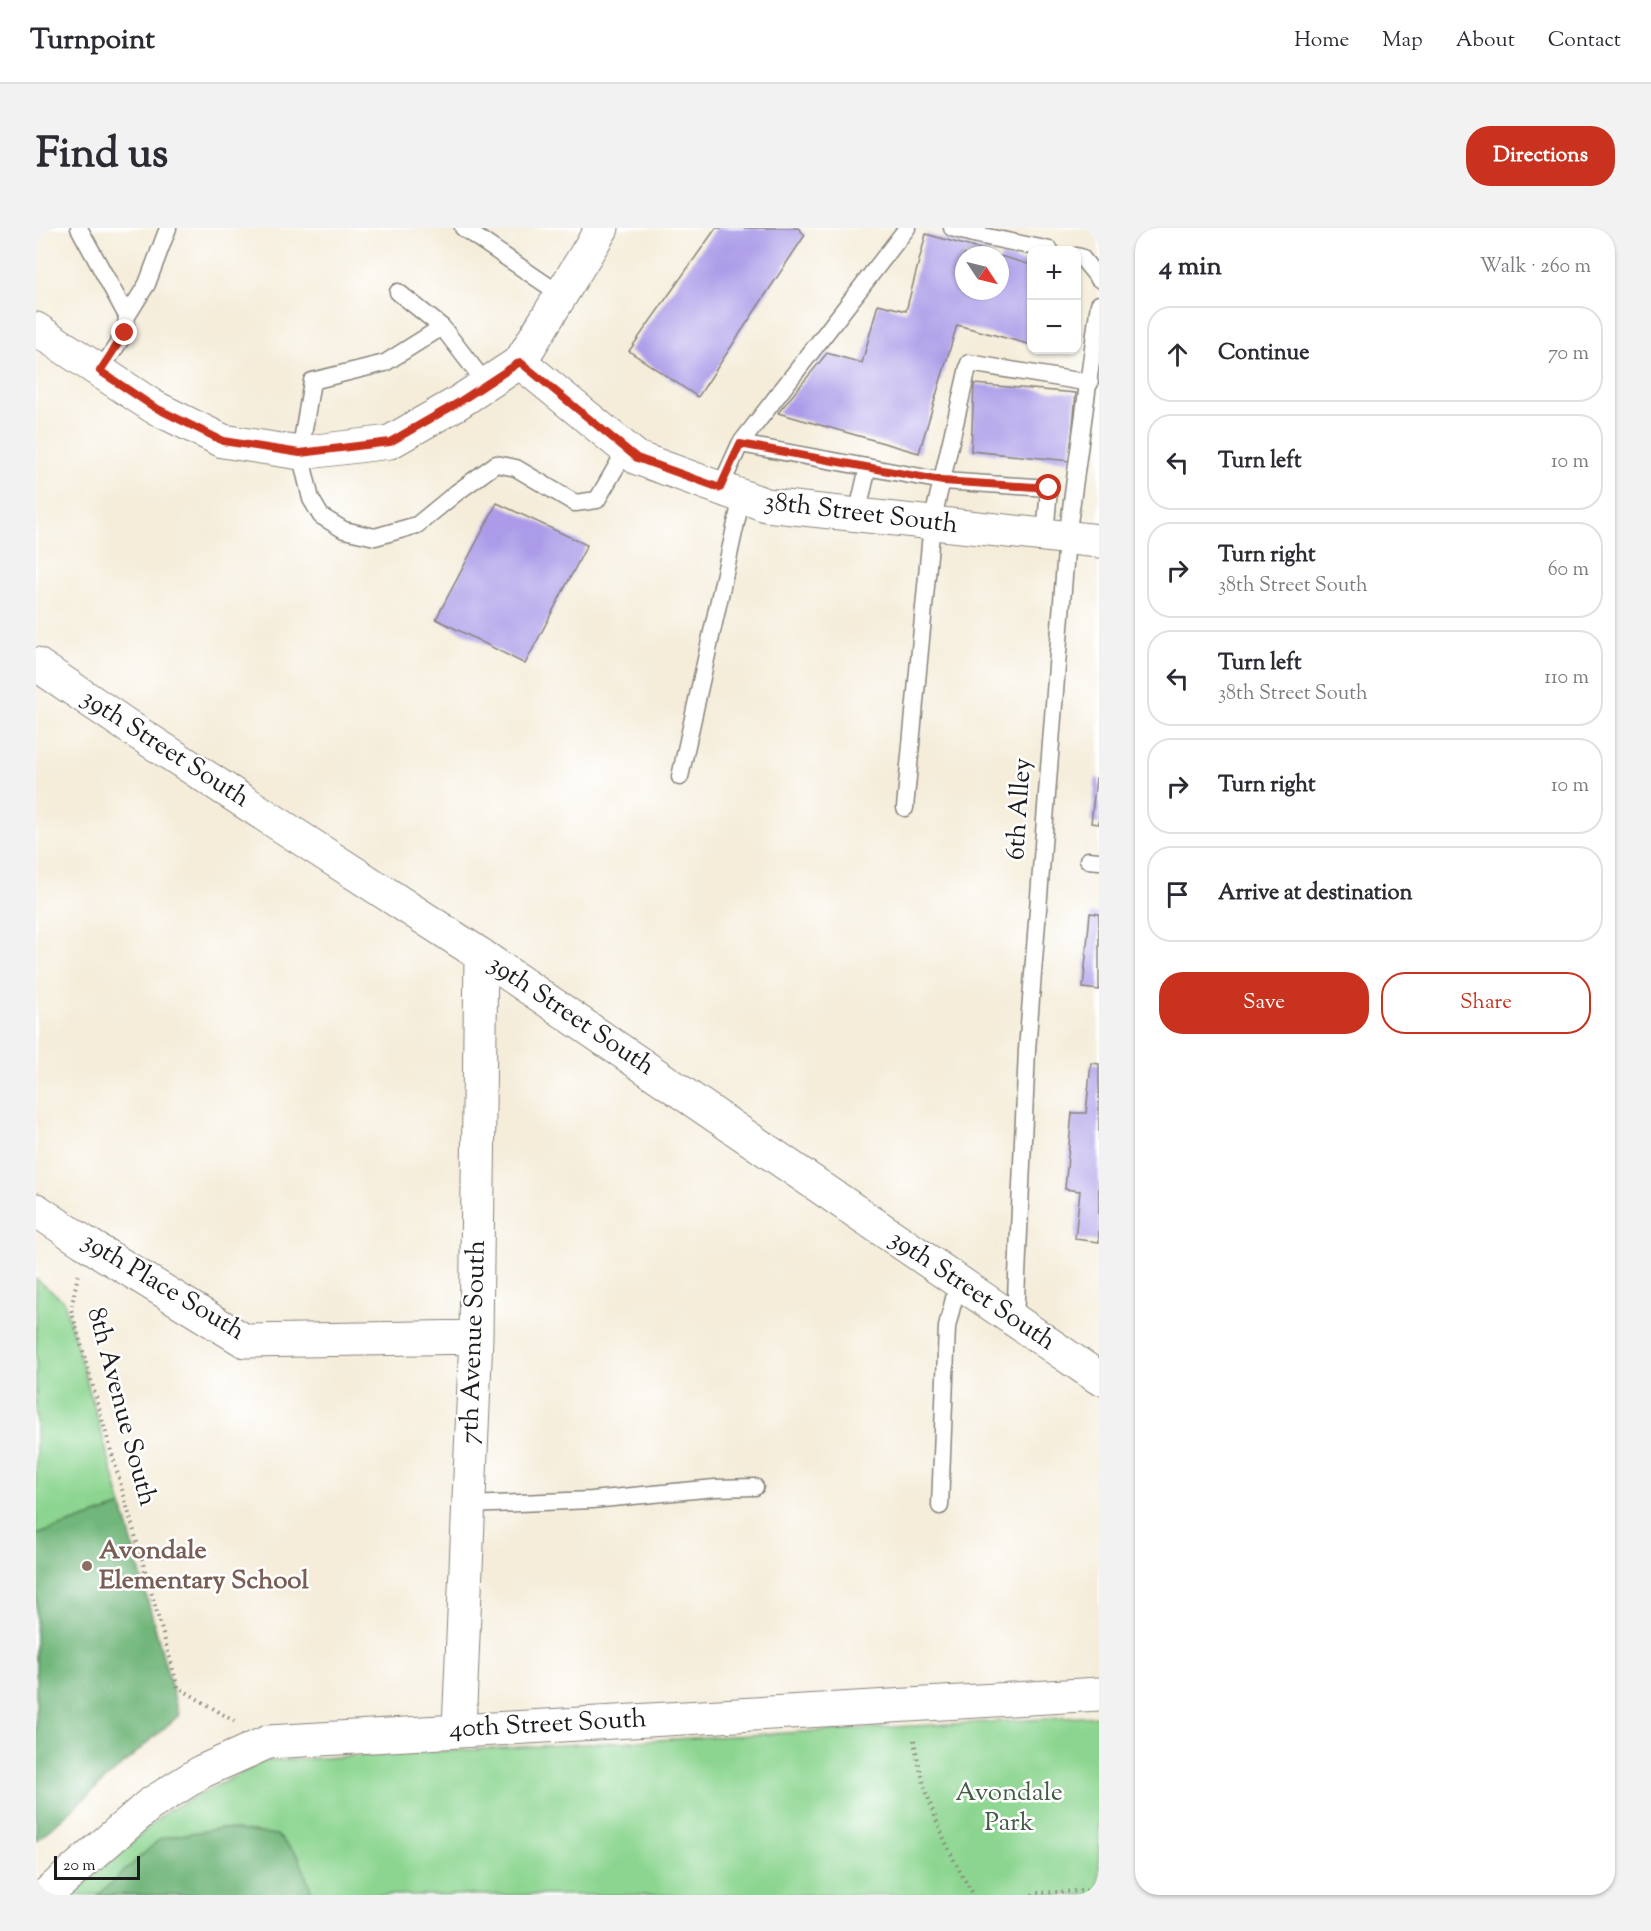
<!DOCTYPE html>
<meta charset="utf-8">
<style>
:root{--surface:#fff;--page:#f2f2f3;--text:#2b2b33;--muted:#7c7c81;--line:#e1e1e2;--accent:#c8321e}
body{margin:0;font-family:"Sorts Mill Goudy",serif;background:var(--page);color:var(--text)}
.controls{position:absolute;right:18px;top:18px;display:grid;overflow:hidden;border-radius:12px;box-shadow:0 2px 4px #0004}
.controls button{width:54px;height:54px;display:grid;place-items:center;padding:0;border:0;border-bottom:2px solid var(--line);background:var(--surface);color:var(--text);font:30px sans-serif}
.compass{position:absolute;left:919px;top:18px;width:54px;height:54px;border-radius:50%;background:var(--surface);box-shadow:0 2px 4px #0004;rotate:125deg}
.scale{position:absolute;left:18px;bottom:15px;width:86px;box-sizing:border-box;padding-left:6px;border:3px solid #1c1c1c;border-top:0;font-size:16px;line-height:21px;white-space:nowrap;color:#1c1c1c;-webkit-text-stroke:4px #fff;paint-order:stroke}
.stop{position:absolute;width:18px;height:18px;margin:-14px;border:4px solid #c8321e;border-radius:50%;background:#fff}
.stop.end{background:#c8321e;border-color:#fff;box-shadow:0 2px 6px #0008}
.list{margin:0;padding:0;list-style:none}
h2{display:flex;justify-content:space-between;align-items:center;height:78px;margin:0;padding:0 24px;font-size:26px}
h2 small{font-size:20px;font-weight:400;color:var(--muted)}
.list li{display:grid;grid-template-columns:39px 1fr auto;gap:18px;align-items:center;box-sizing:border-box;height:96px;margin:0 12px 12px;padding:0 12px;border:2px solid var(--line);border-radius:24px}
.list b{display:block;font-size:22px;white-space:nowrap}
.list p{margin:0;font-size:20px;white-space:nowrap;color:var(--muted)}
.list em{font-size:20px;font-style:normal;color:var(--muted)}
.actions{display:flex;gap:12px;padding:18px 24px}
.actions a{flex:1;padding:14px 0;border:2px solid var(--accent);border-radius:24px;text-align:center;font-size:21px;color:var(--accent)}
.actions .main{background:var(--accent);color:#fff}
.icon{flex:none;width:33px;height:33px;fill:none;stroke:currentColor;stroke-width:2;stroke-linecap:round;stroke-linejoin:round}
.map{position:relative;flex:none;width:1063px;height:1667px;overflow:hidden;border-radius:24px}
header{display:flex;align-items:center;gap:36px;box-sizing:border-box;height:84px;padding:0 30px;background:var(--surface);border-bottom:2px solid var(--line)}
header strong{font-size:28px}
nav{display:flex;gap:33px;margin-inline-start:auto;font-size:21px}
.intro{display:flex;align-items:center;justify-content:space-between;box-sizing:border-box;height:144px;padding:0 36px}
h1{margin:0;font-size:42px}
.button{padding:15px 27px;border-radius:24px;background:var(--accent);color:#fff;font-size:21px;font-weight:700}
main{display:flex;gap:36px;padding:0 36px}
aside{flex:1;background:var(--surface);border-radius:24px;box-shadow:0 2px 4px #0004}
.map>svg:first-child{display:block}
.green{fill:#8cd590;stroke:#547856;stroke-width:1.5}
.forest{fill:#71b67a;stroke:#46694b;stroke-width:1.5}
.building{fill:#ab9be8}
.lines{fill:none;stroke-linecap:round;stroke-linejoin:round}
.lane-casing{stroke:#88847b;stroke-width:19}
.street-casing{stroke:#88847b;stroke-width:35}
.secondary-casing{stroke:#88847b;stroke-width:35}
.path{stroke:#88847b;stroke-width:4;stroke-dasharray:1.5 4.5;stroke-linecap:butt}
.lane{stroke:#fff;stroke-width:16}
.street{stroke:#fff;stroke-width:33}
.secondary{stroke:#fff;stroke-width:33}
.route{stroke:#c8321e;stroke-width:8}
.education-dot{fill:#8d6e63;stroke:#fff;stroke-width:2}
.labels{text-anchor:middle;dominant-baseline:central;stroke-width:5;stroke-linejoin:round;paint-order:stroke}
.street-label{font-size:26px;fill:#1c1c1c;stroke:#fff}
.education-label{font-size:26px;font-weight:bold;fill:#785e54;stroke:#fff;text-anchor:start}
.park-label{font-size:26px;fill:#435d45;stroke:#fff}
</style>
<header>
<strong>Turnpoint</strong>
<nav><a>Home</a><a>Map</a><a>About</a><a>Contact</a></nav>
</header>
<div class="intro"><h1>Find us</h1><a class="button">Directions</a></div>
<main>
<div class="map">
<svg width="1063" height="1667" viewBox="0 0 1063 1667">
<rect width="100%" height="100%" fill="#fff"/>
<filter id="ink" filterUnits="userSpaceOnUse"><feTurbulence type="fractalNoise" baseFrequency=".0167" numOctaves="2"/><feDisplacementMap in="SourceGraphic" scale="12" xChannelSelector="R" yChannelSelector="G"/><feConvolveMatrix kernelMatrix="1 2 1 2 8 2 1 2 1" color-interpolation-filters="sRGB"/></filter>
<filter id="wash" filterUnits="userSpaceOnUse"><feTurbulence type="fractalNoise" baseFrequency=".008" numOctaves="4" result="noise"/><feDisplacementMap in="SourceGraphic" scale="24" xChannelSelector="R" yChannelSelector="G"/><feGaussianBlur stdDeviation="1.35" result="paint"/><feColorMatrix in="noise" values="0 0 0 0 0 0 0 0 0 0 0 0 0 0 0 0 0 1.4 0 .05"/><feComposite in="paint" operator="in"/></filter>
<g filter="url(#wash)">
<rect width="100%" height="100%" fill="#f5edda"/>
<!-- green -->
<path class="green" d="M0 1051 28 1073 86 1278 0 1307Z
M1063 1488V1667H36L131 1583 229 1533Z"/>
<!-- forest -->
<path class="forest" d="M86 1278 143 1487 0 1613V1307Z
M186 1600 241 1607 263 1629 277 1667H62L125 1610Z"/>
<g id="blocks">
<!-- building -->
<path class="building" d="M680 0H762L769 7 662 169 593 123Z
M890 6 960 26 928 27V63H964V28L996 37V117L921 97 883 225 742 185 791 125 826 135 842 76 870 83Z
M938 156 1040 165 1034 233 935 223Z
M461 275 551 317 489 436 400 391Z
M1060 550 1063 551V596L1055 595Z
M1054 685 1063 686V762L1047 760Z
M1055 835 1063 836V1014L1039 1011 1044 963 1029 961 1036 885H1050Z"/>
</g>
</g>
<g filter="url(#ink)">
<use href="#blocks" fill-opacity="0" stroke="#88847b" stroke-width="1.5"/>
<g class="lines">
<defs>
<path id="lane" d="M43 0 91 88 89 105 64 143
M427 0 524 66
M916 0 937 6 1014 22
M1040 28 1045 29 1063 51
M362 64 406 99
M91 88 111 56 132 0
M450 156 406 99 349 135 276 153 264 225 275 271 285 288 308 302 339 309 381 297 420 265 460 236 480 240 539 275 561 272 590 222
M704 216 907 253 1013 260 1009 308
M684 260 704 216 871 0
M821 287 832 239
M644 549 706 268
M869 580 896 295 933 135 1054 155
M1052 632 1063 633
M979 1093 991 822 1031 310 1063 76
M433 1277 556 1272 679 1260 719 1259
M904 1278 911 1099 922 1054"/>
<path id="street" d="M484 134 601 230 730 277 1063 313
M0 436 99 503 445 727 1063 1150
M0 982 48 1014 209 1113 440 1109
M423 1501 440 1109 445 727
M10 1667 113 1577 167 1543 232 1514 1063 1466"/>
<path id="secondary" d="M0 101 118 179 187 213 264 225 354 214 420 176 484 134 566 0"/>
</defs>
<!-- lane casing -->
<use href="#lane" class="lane-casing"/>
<!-- street casing -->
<use href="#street" class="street-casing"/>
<!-- secondary casing -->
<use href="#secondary" class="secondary-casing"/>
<!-- path -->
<path class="path" d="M42 1047 35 1081 142 1459 201 1495
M878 1512C886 1563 910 1624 938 1667
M996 1667 1000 1665 1063 1662"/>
<!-- lane -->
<use href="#lane" class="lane"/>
<!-- street -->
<use href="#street" class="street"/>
<!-- secondary -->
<use href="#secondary" class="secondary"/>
</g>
</g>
<g class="lines" filter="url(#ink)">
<!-- route -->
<path class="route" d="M89 105 64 143 118 179 187 213 264 225 354 214 420 176 484 134 601 230 684 260 704 216 907 253 1013 260"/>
</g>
<!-- markers -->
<circle class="education-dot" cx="51" cy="1338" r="6"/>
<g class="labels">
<!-- street labels -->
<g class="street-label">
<text transform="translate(825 286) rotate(7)">38th Street South</text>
<text transform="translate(129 521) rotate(33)">39th Street South</text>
<text transform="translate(984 581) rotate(-86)">6th Alley</text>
<text transform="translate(535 788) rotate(34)">39th Street South</text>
<text transform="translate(127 1059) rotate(31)">39th Place South</text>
<text transform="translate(936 1063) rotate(34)">39th Street South</text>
<text transform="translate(438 1114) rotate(-88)">7th Avenue South</text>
<text transform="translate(85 1179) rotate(75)">8th Avenue South</text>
<text transform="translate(512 1497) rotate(-3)">40th Street South</text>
</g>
<!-- education labels -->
<g class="education-label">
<text x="63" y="1323">Avondale<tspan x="63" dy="30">Elementary School</tspan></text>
</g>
<!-- park labels -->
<g class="park-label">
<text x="973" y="1565">Avondale<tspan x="973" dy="30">Park</tspan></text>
</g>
</g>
</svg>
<div class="controls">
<button>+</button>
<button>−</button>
</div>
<svg class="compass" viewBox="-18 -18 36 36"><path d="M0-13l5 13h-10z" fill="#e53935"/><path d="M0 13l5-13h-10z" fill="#7c7c81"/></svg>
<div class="scale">20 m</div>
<div class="stop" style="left:1013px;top:260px"></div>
<div class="stop end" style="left:89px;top:105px"></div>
</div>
<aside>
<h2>4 min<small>Walk · 260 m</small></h2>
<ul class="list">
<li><svg class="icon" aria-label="ahead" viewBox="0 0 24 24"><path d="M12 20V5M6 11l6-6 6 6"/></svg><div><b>Continue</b></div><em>70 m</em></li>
<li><svg class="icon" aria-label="left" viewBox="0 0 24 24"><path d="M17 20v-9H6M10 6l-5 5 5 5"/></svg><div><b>Turn left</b></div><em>10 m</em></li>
<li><svg class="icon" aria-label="right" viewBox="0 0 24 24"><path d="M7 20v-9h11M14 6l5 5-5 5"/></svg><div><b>Turn right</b><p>38th Street South</p></div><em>60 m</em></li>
<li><svg class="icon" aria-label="left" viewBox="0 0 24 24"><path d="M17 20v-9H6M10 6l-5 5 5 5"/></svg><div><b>Turn left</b><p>38th Street South</p></div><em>110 m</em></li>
<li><svg class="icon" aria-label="right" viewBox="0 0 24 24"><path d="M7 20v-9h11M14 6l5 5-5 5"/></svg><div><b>Turn right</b></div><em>10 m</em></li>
<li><svg class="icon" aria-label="arrive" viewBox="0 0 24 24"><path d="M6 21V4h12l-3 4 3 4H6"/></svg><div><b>Arrive at destination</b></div></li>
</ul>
<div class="actions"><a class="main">Save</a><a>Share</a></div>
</aside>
</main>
